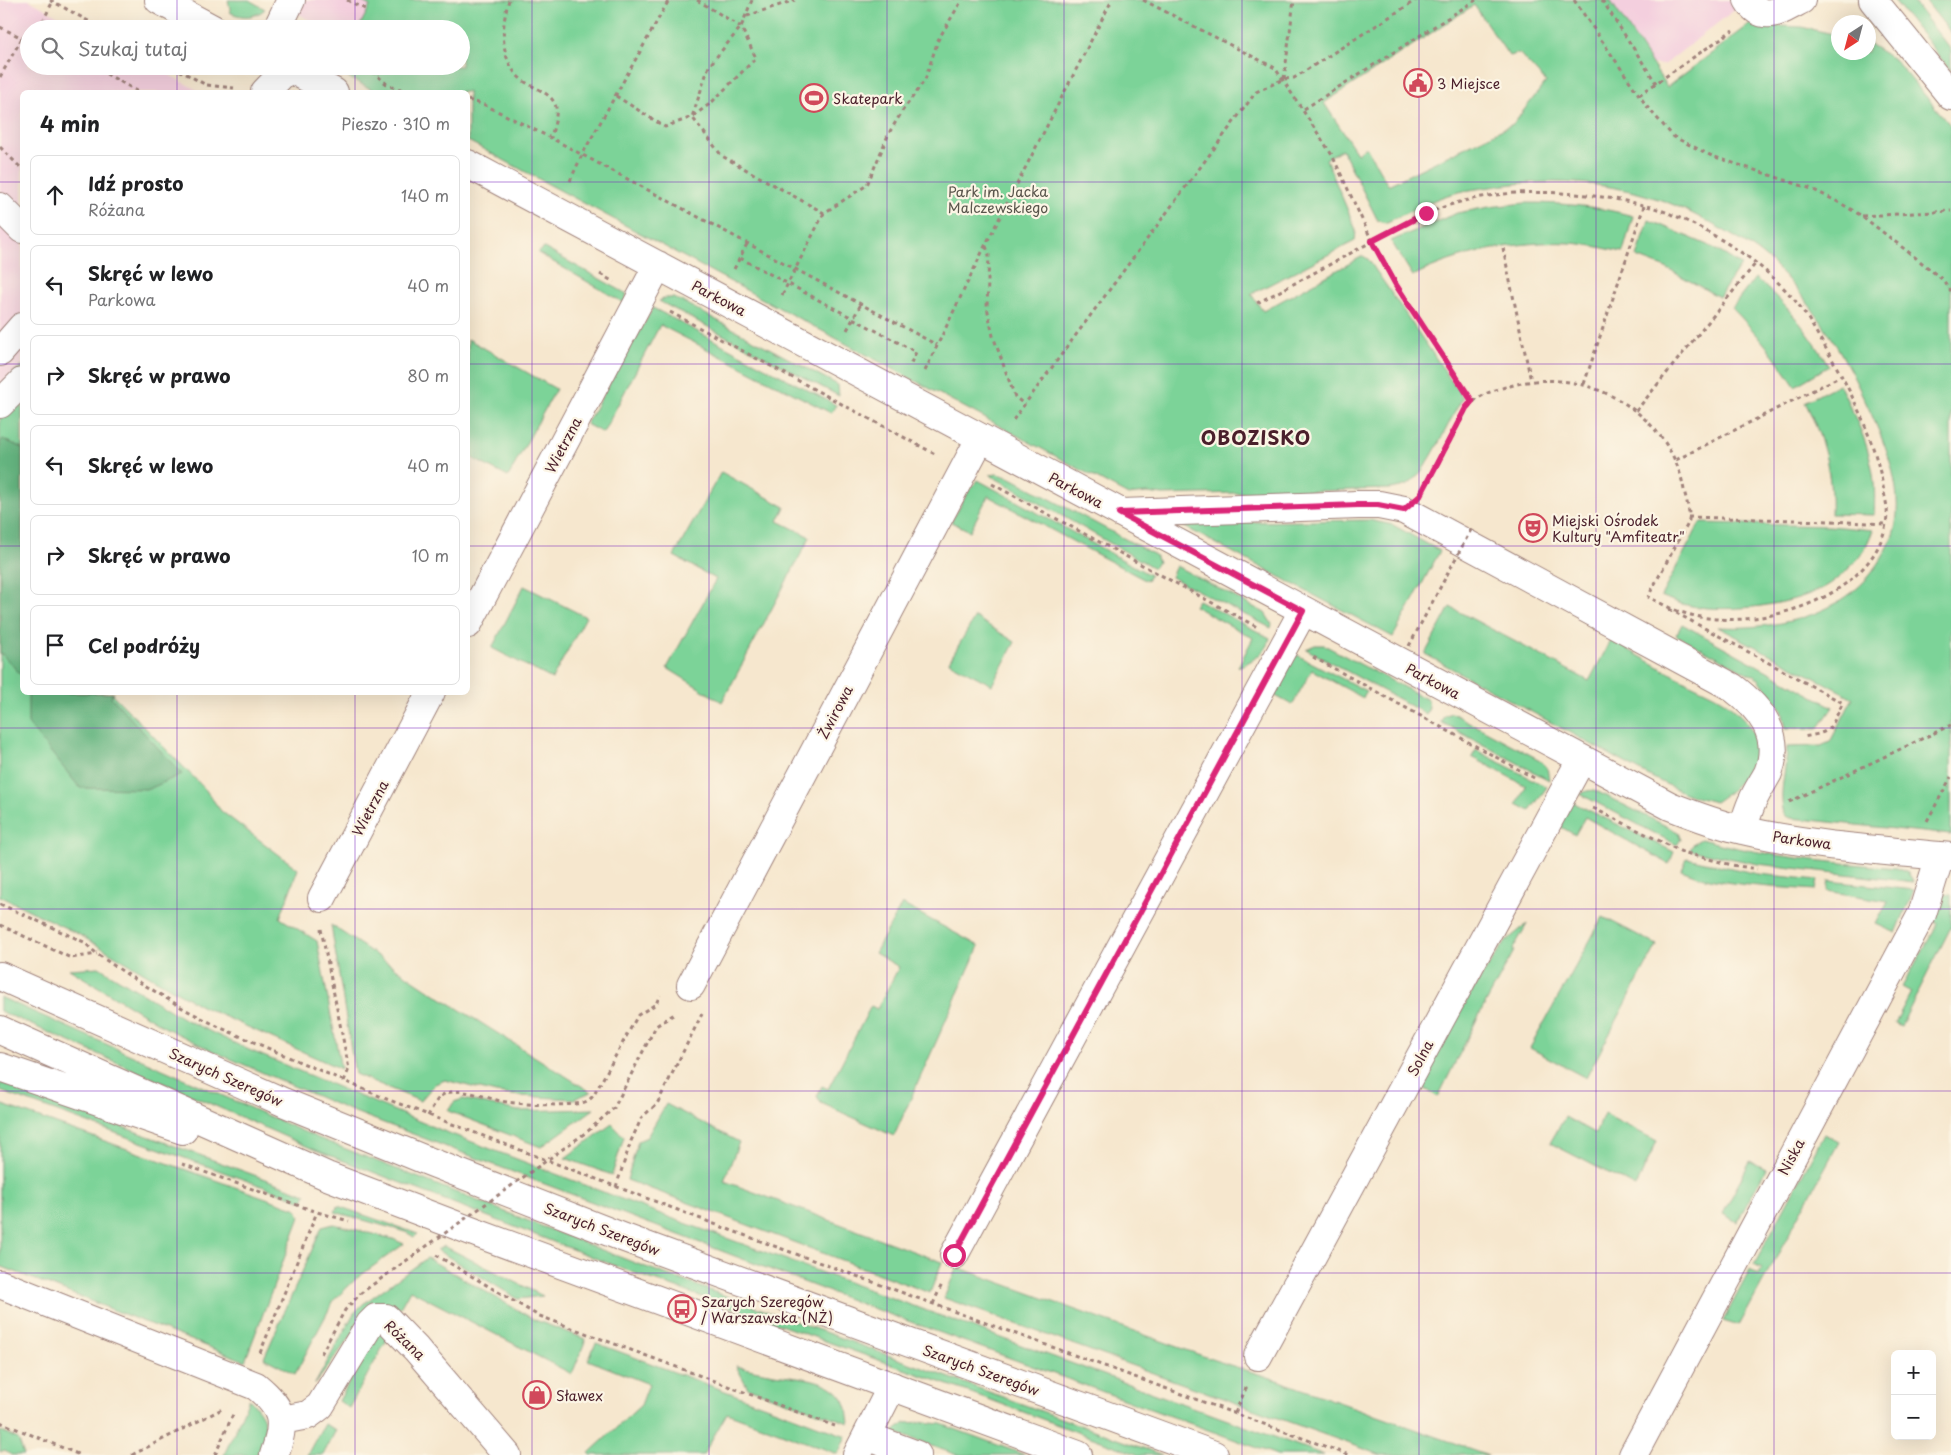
<!DOCTYPE html>
<html lang="pl">
<meta charset="utf-8">
<style>
:root{--surface:#fff;--page:#f6f6f6;--text:#202124;--muted:#757577;--line:#e0e0e0}
body{margin:0;font-family:"Playpen Sans",sans-serif;background:var(--page);color:var(--text)}
.controls{position:absolute;right:15px;bottom:15px;display:grid;overflow:hidden;border-radius:8px;box-shadow:0 5px 20px #0002}
.controls button{width:45px;height:45px;display:grid;place-items:center;padding:0;border:0;border-bottom:1px solid var(--line);background:var(--surface);color:var(--text);font:25px sans-serif}
.compass{position:absolute;left:1831px;top:15px;width:45px;height:45px;border-radius:50%;background:var(--surface);box-shadow:0 5px 20px #0002;rotate:216deg}
.stop{position:absolute;width:15px;height:15px;margin:-11px;border:4px solid #db2777;border-radius:50%;background:#fff}
.stop.end{background:#db2777;border-color:#fff;box-shadow:0 1px 5px #0008}
.list{margin:0;padding:0;list-style:none}
h2{display:flex;justify-content:space-between;align-items:center;height:65px;margin:0;padding:0 20px;font-size:21px}
h2 small{font-size:16px;font-weight:400;color:var(--muted)}
.list li{display:grid;grid-template-columns:32px 1fr auto;gap:15px;align-items:center;box-sizing:border-box;height:80px;margin:0 10px 10px;padding:0 10px;border:1px solid var(--line);border-radius:8px}
.list b{display:block;font-size:19px;white-space:nowrap}
.list p{margin:0;font-size:16px;white-space:nowrap;color:var(--muted)}
.list em{font-size:16px;font-style:normal;color:var(--muted)}
.icon{flex:none;width:28px;height:28px;fill:none;stroke:currentColor;stroke-width:2;stroke-linecap:round;stroke-linejoin:round}
.map{position:relative;flex:none;width:1951px;height:1455px;overflow:hidden}
.search{position:absolute;background:var(--surface);box-shadow:0 5px 20px #0002;left:20px;top:20px;width:450px;height:55px;display:flex;align-items:center;gap:12px;box-sizing:border-box;padding:0 18px;border-radius:28px;color:var(--muted);font-size:19px}
.panel{position:absolute;background:var(--surface);box-shadow:0 5px 20px #0002;left:20px;top:90px;width:450px;height:605px;border-radius:8px}
.map>svg:first-child{display:block}
.built{fill:#f4cfde}
.green{fill:#7cd398;stroke:#637962;fill-rule:evenodd}
.forest{fill:#65b580;stroke:#586a56}
.lines{fill:none;stroke-linecap:round;stroke-linejoin:round}
.minor-casing{stroke:#a0837c;stroke-width:30}
.major-casing{stroke:#a0837c;stroke-width:30}
.path{stroke:#a0837c;stroke-width:3;stroke-dasharray:4 4;stroke-linecap:butt}
.minor{stroke:#fff;stroke-width:28}
.major{stroke:#fff;stroke-width:28}
.path-bridge{stroke:#a0837c;stroke-width:3;stroke-dasharray:4 4;stroke-linecap:butt}
.route{stroke:#db2777;stroke-width:6}
.grid{fill:none;stroke:#7b2cbf;stroke-width:1;stroke-opacity:0.55}
.labels{text-anchor:middle;dominant-baseline:central;stroke-width:4.5;stroke-linejoin:round;paint-order:stroke}
.poi-label{font-size:14px;fill:#4a1f2b;stroke:#fcf5e5;text-anchor:start}
.park-label{font-size:14px;fill:#59554c;stroke:#fcf5e5}
.street-label{font-size:14px;fill:#4a1f2b;stroke:#fcf5e5}
.district-label{font-size:19px;font-weight:bold;letter-spacing:1px;fill:#4a1f2b;stroke:#fcf5e5}
</style>
<div class="map">
<svg width="1951" height="1455" viewBox="0 0 1951 1455">
<rect width="100%" height="100%" fill="#fcf5e5"/>
<filter id="ink" filterUnits="userSpaceOnUse"><feTurbulence type="fractalNoise" baseFrequency=".02" numOctaves="2"/><feDisplacementMap in="SourceGraphic" scale="10" xChannelSelector="R" yChannelSelector="G"/><feConvolveMatrix kernelMatrix="1 2 1 2 8 2 1 2 1" color-interpolation-filters="sRGB"/></filter>
<filter id="wash" filterUnits="userSpaceOnUse"><feTurbulence type="fractalNoise" baseFrequency=".0096" numOctaves="4" result="noise"/><feDisplacementMap in="SourceGraphic" scale="20" xChannelSelector="R" yChannelSelector="G"/><feGaussianBlur stdDeviation="1.12" result="paint"/><feColorMatrix in="noise" values="0 0 0 0 0 0 0 0 0 0 0 0 0 0 0 0 0 1.4 0 .05"/><feComposite in="paint" operator="in"/></filter>
<g filter="url(#wash)">
<rect width="100%" height="100%" fill="#f6e7ce"/>
<!-- built -->
<path class="built" d="M0 0H29L82 29H29V66H152L201 92H22V365L0 386Z
M273 0H424L408 29H326Z
M1610 0H1747L1664 65 1651 64Z"/>
<!-- green -->
<path class="green" d="M228 0H249L265 9C255 18 243 18 231 13Z
M359 0H1610L1667 87 1753 22 1779 26 1801 27 1838 35V52H1868L1869 44 1895 60 1951 126V835L1791 818 1785 816C1777 795 1787 769 1787 747L1821 746 1830 742 1853 698 1718 627C1779 630 1849 615 1882 558 1888 548 1894 535 1896 523 1903 478 1879 430 1860 390 1838 343 1809 299 1772 263 1757 250 1739 239 1721 229 1701 218 1680 206 1658 199 1604 181 1547 178 1491 187 1476 189 1459 191 1445 196 1425 203 1405 214 1385 223L1378 221 1342 149 1326 159 1356 230 1355 241 1251 294 1263 311 1363 256 1368 259 1463 398C1448 421 1430 469 1409 484 1403 487 1396 488 1390 489L1163 495 1147 493 1128 495 468 141V92H377L336 71 339 66H461V29H358L370 6ZM1474 5 1509 56 1519 53 1546 82 1513 124 1388 185 1366 147 1357 153 1324 103Z
M1894 0H1912L1951 50V71Z
M1925 0H1951V33Z
M1525 203C1563 203 1597 206 1633 216L1623 252C1606 249 1588 244 1570 243 1521 240 1457 253 1413 276L1391 241 1457 213 1489 207Z
M1649 220 1712 247 1741 265 1719 297 1666 268 1637 257Z
M544 248 627 294 624 303 538 253Z
M1755 278C1786 303 1809 332 1829 366L1795 386C1776 357 1756 332 1732 308Z
M666 298H673L681 301 838 385 839 396 659 301Z
M653 308 836 405 831 413 660 325 603 433 586 424Z
M468 339 556 389 508 477 468 456Z
M22 365V692L114 693 113 695 205 789 221 811 298 869 280 918 317 941 341 1069 201 1006 78 934 0 896V386Z
M1839 384C1852 410 1867 439 1872 468 1875 483 1875 499 1874 515L1831 514C1833 475 1823 437 1805 402Z
M721 472 785 507 778 521 810 537 722 702 667 668 716 579 674 556Z
M997 474 1011 478 1155 555 1158 562 1154 568 990 475Z
M978 480 1150 575 1147 581 988 496 970 531 951 522 970 489Z
M1369 520 1393 525 1440 551 1393 637 1183 526 1192 523Z
M1700 523 1830 526 1873 530C1869 540 1864 552 1857 560 1848 570 1834 583 1821 589 1785 607 1721 614 1682 604 1675 602 1668 599 1661 596Z
M1176 566 1265 613 1272 624 1271 628 1171 577Z
M524 586 586 617 552 679 492 648Z
M1198 600 1270 638C1264 655 1254 660 1238 667L1253 638 1194 606Z
M1450 607 1589 681 1611 640C1636 654 1660 668 1685 681 1699 689 1717 695 1729 705 1775 742 1757 774 1715 802L1689 795 1655 779 1425 654Z
M975 617 1015 642 992 685 949 662Z
M1682 624 1833 707 1818 729 1786 728 1782 710 1759 679 1676 635Z
M1315 645H1324L1428 700 1429 708 1426 714 1306 649Z
M1297 655 1366 691 1363 698 1312 670 1292 705 1272 694 1292 660Z
M1452 713 1540 760 1547 767 1549 780 1441 722 1444 716Z
M1476 750 1547 787 1530 811 1517 804 1526 786 1472 757Z
M1594 790 1678 832 1681 839 1677 845 1580 794 1587 791Z
M1572 802 1674 852 1669 864 1585 817 1575 835 1556 824Z
M1701 839C1765 857 1830 862 1896 868L1908 873 1914 882 1758 864 1690 850 1694 843Z
M1687 858 1758 874 1818 880 1816 890C1779 887 1715 886 1682 870Z
M1829 881 1914 890 1896 933 1876 924 1888 901 1827 891Z
M1944 894 1951 895V927L1901 1026 1895 1023 1911 992 1902 987 1938 923 1932 921Z
M902 904 979 946 894 1136 821 1103 817 1096 822 1086 828 1089 871 1006 877 1009 899 967 875 953Z
M1603 917 1657 945 1586 1078 1530 1048Z
M1527 924 1513 949 1514 951 1477 1019 1438 1097 1419 1085 1464 1005 1487 968 1506 941Z
M331 925 427 989 591 1092 574 1099 520 1096 496 1093 445 1080 435 1084 420 1101 355 1074Z
M99 967 186 1020 249 1050 433 1127 671 1218 1324 1455H1277L872 1308 344 1108 215 1052 166 1028 69 969Z
M0 997 318 1138 635 1263 1162 1455H1139L988 1399 626 1270 313 1149 0 1011Z
M0 1082 306 1194 303 1201 0 1091Z
M463 1099 518 1111 594 1109 541 1147 448 1111 454 1102Z
M0 1104 297 1209 300 1217 245 1361 0 1266Z
M666 1104 739 1142 724 1181 942 1262 930 1293 627 1180 638 1141 647 1137Z
M1604 1114 1657 1141 1636 1187 1550 1143 1565 1117 1596 1134Z
M612 1124 624 1137 612 1175 565 1158Z
M1824 1134 1839 1142 1739 1326 1723 1321 1750 1270 1758 1275 1762 1269 1754 1265Z
M1750 1161 1766 1169 1737 1222 1723 1214Z
M338 1206 418 1234 414 1237 406 1232 335 1212Z
M334 1224 393 1239 404 1244 357 1278 334 1300 295 1374 264 1358 322 1227Z
M444 1246 543 1296 518 1299 437 1250Z
M427 1258 535 1320 586 1339 572 1374 410 1290 396 1315 375 1304 315 1384 354 1313 363 1304Z
M957 1267 1214 1360 1271 1378 1488 1455H1381L944 1298Z
M383 1331 389 1336 349 1408 339 1401 376 1332Z
M596 1343 846 1436 838 1454 727 1413 703 1455H591L589 1453 641 1405 649 1384 588 1360Z
M736 1366C749 1369 761 1372 774 1374 798 1378 839 1377 847 1408 848 1413 848 1418 849 1423L748 1388Z
M249 1399C270 1419 268 1430 256 1455H224Z
M922 1422 941 1424 1025 1455H957L894 1432 905 1423Z
M324 1424 336 1430 323 1455H307Z
M0 1431 18 1439 24 1455H11L5 1450 0 1452Z"/>
<!-- forest -->
<path class="forest" d="M3 439 22 448V676L2 654H0V442Z
M28 693H113L111 697 182 774 149 789 80 788 28 724Z"/>
</g>
<g filter="url(#ink)">
<g class="lines">
<defs>
<path id="minor" d="M159 0 213 29
M1748 0C1762 24 1782 10 1801 0
M1873 0 1951 96
M277 29 291 0
M285 66 334 92
M265 92 288 68
M468 164 1670 806C1693 815 1717 824 1742 830 1810 846 1882 850 1951 857
M0 207 22 229
M0 352 22 327
M0 404 22 382
M1121 513 1358 505H1379L1404 510 1732 687C1760 708 1783 735 1768 773 1763 782 1757 791 1753 800 1748 810 1746 820 1742 830
M468 624 658 265
M322 898 431 692
M691 985 980 439
M954 1255 1303 611
M0 1284 256 1386C284 1409 286 1422 274 1455
M1258 1356 1581 760
M282 1420 308 1415 320 1406 370 1324 376 1318H386L416 1349 507 1455
M867 1436 917 1455
M857 1455 892 1386
M1633 1455 1922 914 1940 856"/>
<path id="major" d="M0 976 283 1102 428 1161 622 1237 1214 1455
M0 1030 327 1176 479 1234 1078 1455
M0 1067 183 1130"/>
</defs>
<!-- minor casing -->
<use href="#minor" class="minor-casing"/>
<!-- major casing -->
<use href="#major" class="major-casing"/>
<!-- path -->
<path class="path" d="M50 0 103 29
M347 0 367 10
M509 0C501 25 499 60 521 79 532 88 549 91 555 104 559 113 553 128 551 138
M752 0 741 27 709 66 692 117 722 156 824 213 867 185 889 133 903 110 925 80 938 40 962 0
M1143 0 1275 68 1332 155 1372 241 1396 285 1472 401
M1574 0 1648 108 1674 137 1712 156 1812 189 1840 203 1862 216 1916 258 1943 280 1951 291
M1602 0 1656 83
M747 16 795 0
M0 27 22 38 29 36
M39 29 53 1
M92 66 139 92
M172 66 206 85 234 88
M366 66 389 86 411 92
M0 77 22 38
M1284 79 1294 0
M1639 95 1733 30
M616 96 665 127 692 117 711 103 756 58 741 27 697 0
M468 100 485 105 551 138 937 345
M1304 109 1476 0
M0 147 22 169
M570 181 582 155 669 0
M1862 216 1951 211
M986 246 989 255 987 307 993 336 1015 397 1025 405
M1503 248 1531 381
M740 258 916 352 910 365
M734 269 747 244
M600 274 614 282
M782 295 824 213
M1257 303C1292 285 1327 266 1362 247 1395 229 1427 210 1464 201 1520 186 1598 192 1654 208 1682 216 1734 245 1757 264 1773 277 1789 292 1801 308 1809 319 1815 331 1822 342 1850 388 1875 438 1884 492 1885 499 1888 507 1887 514 1885 563 1837 596 1795 609 1760 620 1720 624 1684 613 1672 610 1659 602 1648 597
M670 312 935 454
M847 330 861 304
M925 371 985 246 1112 0
M1584 384 1644 206
M1636 411 1756 263
M1013 420 1256 92 1284 79 1294 78 1416 0
M1676 460 1841 376
M992 484 1257 627
M1426 485 1467 408C1478 395 1493 390 1510 386 1584 363 1671 413 1684 490 1686 499 1690 511 1689 520 1688 525 1683 532 1680 537 1670 557 1658 577 1648 597
M1688 517 1830 521 1885 524
M1669 609 1843 703C1829 729 1834 732 1803 737
M1313 657 1536 779
M1789 802 1951 725
M1593 808 1682 852 1732 865 1757 869
M1927 821 1951 777
M0 904 84 942 97 954 131 977 186 1010 221 1028 384 1098 730 1230 1349 1455
M0 925 71 958 97 954
M321 929 349 1069 344 1081
M428 1116C433 1107 437 1096 447 1093 464 1088 484 1097 500 1101 514 1104 575 1108 587 1101 590 1100 593 1096 595 1093L638 1015 656 1004 660 995
M182 1164 317 1212 349 1221
M616 1187 631 1141 642 1117 657 1104 702 1014
M436 1255 537 1315 835 1426
M933 1304 942 1284
M260 1353 317 1212
M1235 1413 1247 1386
M0 1422 80 1455
M132 1455 224 1408
M215 1455 234 1412"/>
<!-- minor -->
<use href="#minor" class="minor"/>
<!-- major -->
<use href="#major" class="major"/>
<!-- path-bridge -->
<path class="path-bridge" d="M1409 646 1473 526
M321 1354 345 1310 361 1293 588 1131 614 1108 656 1026 676 1013"/>
</g>
</g>
<g class="lines" filter="url(#ink)">
<!-- route -->
<path class="route" d="M954 1255 1303 611 1119 513 1358 505H1378L1404 510 1420 496 1466 408 1472 401 1396 285 1372 241 1426 213"/>
</g>
<!-- grid -->
<path class="grid" d="M177 0V29M355 0V29M532 0V1455M709 0V1455M887 0V1455M1064 0V1455M1242 0V1455M1419 0V1455M1596 0V1455M1774 0V1455M177 66V92M355 66V92M0 182H22M468 182H1951M0 364H22M468 364H1951M0 546H22M468 546H1951M177 692V1455M355 692V1455M0 728H1951M0 909H1951M0 1091H1951M0 1273H1951"/>
<!-- icons -->
<defs>
<symbol id="civic-ring" viewBox="-11 -11 22 22"><circle r="9.5" fill="#fcf5e5" stroke="#d1495b" stroke-width="1.5"/><path d="M-.6-6.5H3V-4.5H.6V-3L4-1V1h2V6H-6V1h2V-1L-.6-3ZM-1.2 2.5V6h2.4V2.5Z" fill="#d1495b"/></symbol>
<symbol id="stadium-ring" viewBox="-11 -11 22 22"><circle r="9.5" fill="#fcf5e5" stroke="#d1495b" stroke-width="1.5"/><path d="M0-5a6.5 5 0 1 0 0 10a6.5 5 0 1 0 0-10ZM-3.5-1.8h7v3.6h-7Z" fill="#d1495b"/></symbol>
<symbol id="theatre-ring" viewBox="-11 -11 22 22"><circle r="9.5" fill="#fcf5e5" stroke="#d1495b" stroke-width="1.5"/><path d="M-5-5.5Q0-4 5-5.5V0Q5 5 0 6Q-5 5-5 0ZM-3.3-2.5H-1v1.5H-3.3ZM1-2.5H3.3v1.5H1ZM-2.8 1Q0 5.5 2.8 1Z" fill="#d1495b"/></symbol>
<symbol id="bus-ring" viewBox="-11 -11 22 22"><circle r="9.5" fill="#fcf5e5" stroke="#d1495b" stroke-width="1.5"/><path d="M-5-6H5V4H4V6H2V4H-2V6H-4V4H-5ZM-3.5-4V0h7V-4ZM-3.5 1.2v1.5H-2V1.2ZM2 1.2v1.5H3.5V1.2Z" fill="#d1495b"/></symbol>
<symbol id="shop-ring" viewBox="-11 -11 22 22"><circle r="9.5" fill="#fcf5e5" stroke="#d1495b" stroke-width="1.5"/><path d="M-5-2.5h2.3a2.7 3.5 0 0 1 5.4 0H5L5.5 6h-11ZM-1.5-2.5h3a1.5 2.3 0 0 0-3 0Z" fill="#d1495b"/></symbol>
</defs>
<g fill-rule="evenodd">
<use href="#civic-ring" x="1402" y="67" width="32" height="32"/>
<use href="#stadium-ring" x="798" y="82" width="32" height="32"/>
<use href="#theatre-ring" x="1517" y="512" width="32" height="32"/>
<use href="#bus-ring" x="666" y="1293" width="32" height="32"/>
<use href="#shop-ring" x="521" y="1379" width="32" height="32"/>
</g>
<g class="labels">
<!-- poi labels -->
<g class="poi-label">
<text x="1437" y="83">3 Miejsce</text>
<text x="833" y="98">Skatepark</text>
<text x="1552" y="520">Miejski Ośrodek<tspan x="1552" dy="16">Kultury "Amfiteatr"</tspan></text>
<text x="701" y="1301">Szarych Szeregów<tspan x="701" dy="16">/ Warszawska (NŻ)</tspan></text>
<text x="556" y="1395">Sławex</text>
</g>
<!-- park labels -->
<g class="park-label">
<text x="998" y="191">Park im. Jacka<tspan x="998" dy="16">Malczewskiego</tspan></text>
</g>
<!-- street labels -->
<g class="street-label">
<text transform="translate(719 298) rotate(28)">Parkowa</text>
<text transform="translate(563 445) rotate(-62)">Wietrzna</text>
<text transform="translate(1076 490) rotate(28)">Parkowa</text>
<text transform="translate(1433 681) rotate(28)">Parkowa</text>
<text transform="translate(835 712) rotate(-62)">Żwirowa</text>
<text transform="translate(370 808) rotate(-62)">Wietrzna</text>
<text transform="translate(1802 840) rotate(8)">Parkowa</text>
<text transform="translate(1420 1058) rotate(-62)">Solna</text>
<text transform="translate(226 1077) rotate(24)">Szarych Szeregów</text>
<text transform="translate(1791 1157) rotate(-62)">Niska</text>
<text transform="translate(602 1229) rotate(21)">Szarych Szeregów</text>
<text transform="translate(405 1340) rotate(44)">Różana</text>
<text transform="translate(981 1370) rotate(20)">Szarych Szeregów</text>
</g>
<!-- district labels -->
<g class="district-label">
<text x="1256" y="437">OBOZISKO</text>
</g>
</g>
</svg>
<div class="controls">
<button>+</button>
<button>−</button>
</div>
<svg class="compass" viewBox="-18 -18 36 36"><path d="M0-13l5 13h-10z" fill="#e53935"/><path d="M0 13l5-13h-10z" fill="#757577"/></svg>
<div class="stop" style="left:954px;top:1255px"></div>
<div class="stop end" style="left:1426px;top:213px"></div>
<div class="search"><svg class="icon" aria-label="search" viewBox="0 0 24 24"><circle cx="10" cy="10" r="6"/><path d="M15 15l6 6"/></svg>Szukaj tutaj</div>
<section class="panel">
<h2>4 min<small>Pieszo · 310 m</small></h2>
<ul class="list">
<li><svg class="icon" aria-label="ahead" viewBox="0 0 24 24"><path d="M12 20V5M6 11l6-6 6 6"/></svg><div><b>Idź prosto</b><p>Różana</p></div><em>140 m</em></li>
<li><svg class="icon" aria-label="left" viewBox="0 0 24 24"><path d="M17 20v-9H6M10 6l-5 5 5 5"/></svg><div><b>Skręć w lewo</b><p>Parkowa</p></div><em>40 m</em></li>
<li><svg class="icon" aria-label="right" viewBox="0 0 24 24"><path d="M7 20v-9h11M14 6l5 5-5 5"/></svg><div><b>Skręć w prawo</b></div><em>80 m</em></li>
<li><svg class="icon" aria-label="left" viewBox="0 0 24 24"><path d="M17 20v-9H6M10 6l-5 5 5 5"/></svg><div><b>Skręć w lewo</b></div><em>40 m</em></li>
<li><svg class="icon" aria-label="right" viewBox="0 0 24 24"><path d="M7 20v-9h11M14 6l5 5-5 5"/></svg><div><b>Skręć w prawo</b></div><em>10 m</em></li>
<li><svg class="icon" aria-label="arrive" viewBox="0 0 24 24"><path d="M6 21V4h12l-3 4 3 4H6"/></svg><div><b>Cel podróży</b></div></li>
</ul>
</section>
</div>
